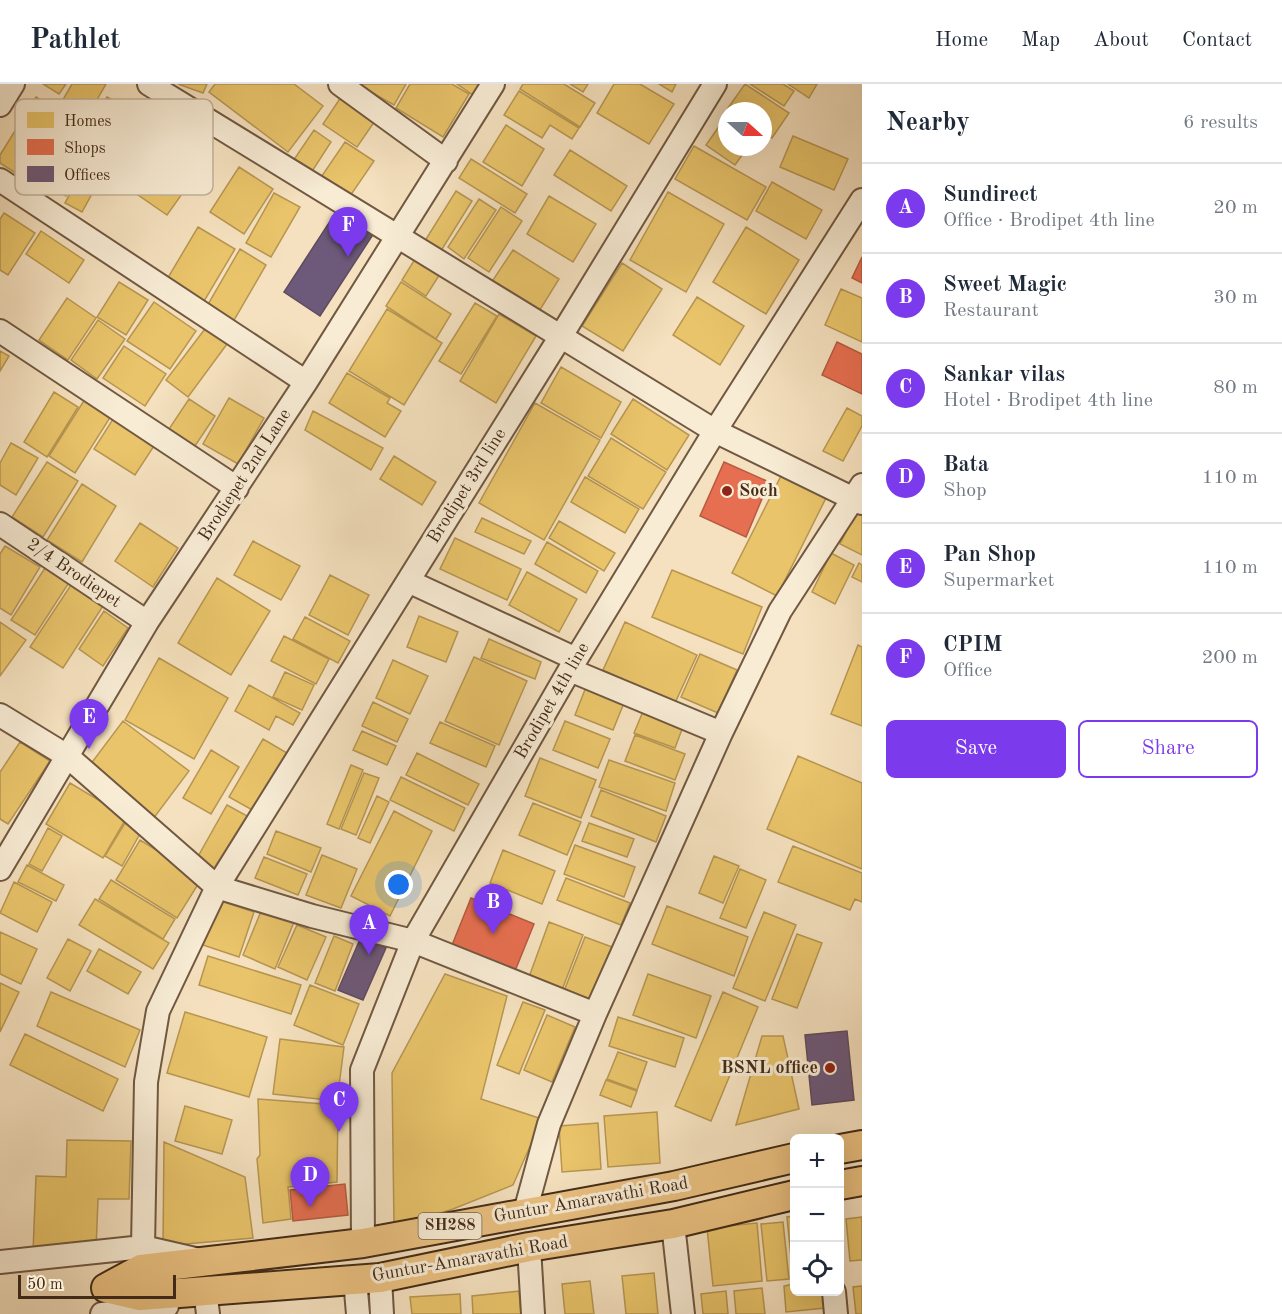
<!DOCTYPE html>
<meta charset="utf-8">
<style>
:root{--surface:#fff;--page:#f2f2f3;--text:#1f2937;--muted:#747a83;--line:#e0e1e3;--accent:#7c3aed}
body{margin:0;font-family:"Old Standard TT",serif;background:var(--page);color:var(--text)}
.controls{position:absolute;right:18px;bottom:18px;display:grid;overflow:hidden;border-radius:9px;box-shadow:0 6px 24px #0002}
.controls button{width:54px;height:54px;display:grid;place-items:center;padding:0;border:0;border-bottom:2px solid var(--line);background:var(--surface);color:var(--text);font:30px sans-serif}
.compass{position:absolute;left:718px;top:18px;width:54px;height:54px;border-radius:50%;background:var(--surface);box-shadow:0 6px 24px #0002;rotate:111deg}
.scale{position:absolute;left:18px;bottom:15px;width:158px;box-sizing:border-box;padding-left:6px;border:3px solid #432b17;border-top:0;font-size:16px;line-height:21px;white-space:nowrap;color:#432b17;-webkit-text-stroke:4px #f8ecd5;paint-order:stroke}
.you{position:absolute;left:399px;top:801px;width:21px;height:21px;margin:-15px;border:4px solid #fff;border-radius:50%;background:#1a73e8;box-shadow:0 0 0 9px #1a73e833}
.badge{display:grid;place-items:center;width:39px;height:39px;border-radius:50%;background:var(--accent);color:#fff;font-size:20px;font-weight:700}
.pin{position:absolute;translate:-50% -50px;filter:drop-shadow(0 2px 3px #0008)}
.pin::after{content:'';position:absolute;top:32px;width:21px;height:18px;background:inherit;clip-path:polygon(0 0,100% 0,50% 100%)}
.list{margin:0;padding:0;list-style:none}
h2{display:flex;justify-content:space-between;align-items:center;height:78px;margin:0;padding:0 24px;font-size:26px}
h2 small{font-size:20px;font-weight:400;color:var(--muted)}
.list li{display:grid;grid-template-columns:39px 1fr auto;gap:18px;align-items:center;box-sizing:border-box;height:90px;padding:0 24px;border-top:2px solid var(--line)}
.list b{display:block;font-size:22px;white-space:nowrap}
.list p{margin:0;font-size:20px;white-space:nowrap;color:var(--muted)}
.list em{font-size:20px;font-style:normal;color:var(--muted)}
.actions{display:flex;gap:12px;padding:18px 24px}
.actions a{flex:1;padding:14px 0;border:2px solid var(--accent);border-radius:9px;text-align:center;font-size:21px;color:var(--accent)}
.actions .main{background:var(--accent);color:#fff}
.icon{flex:none;width:33px;height:33px;fill:none;stroke:currentColor;stroke-width:2;stroke-linecap:round;stroke-linejoin:round}
.map{position:relative;flex:none;width:862px;height:1230px;overflow:hidden}
header{display:flex;align-items:center;gap:36px;box-sizing:border-box;height:84px;padding:0 30px;background:var(--surface);border-bottom:2px solid var(--line)}
header strong{font-size:28px}
nav{display:flex;gap:33px;margin-inline-start:auto;font-size:21px}
main{display:flex}
aside{flex:1;background:var(--surface)}
.map>svg:first-child{display:block}
.homes{fill:#e9c46a;stroke:#b79651;stroke-width:1.5}
.shops{fill:#e76f51;stroke:#b65b40;stroke-width:1.5}
.offices{fill:#6d597a;stroke:#604b5c;stroke-width:1.5}
.lines{fill:none;stroke-linecap:round;stroke-linejoin:round}
.minor-casing{stroke:#705841;stroke-width:26}
.major-casing{stroke:#432b17;stroke-width:32}
.minor{stroke:#f8ecd5;stroke-width:22}
.major{stroke:#eac080;stroke-width:28}
.poi-dot{fill:#8f2418;stroke:#f8ecd5;stroke-width:2}
.labels{text-anchor:middle;dominant-baseline:central;stroke-width:6;stroke-linejoin:round;paint-order:stroke}
.shield{fill:#f8ecd5;stroke:#796550;stroke-width:1.5}
.shield-label{font-size:16px;font-weight:bold;fill:#432b17}
.street-label{font-size:18px;fill:#432b17;stroke:#f8ecd5}
.poi-label{font-size:18px;font-weight:bold;fill:#432b17;stroke:#f8ecd5;text-anchor:start}
.key{fill:#f8ecd5;stroke:#c2b29c;stroke-width:1.5}
.key-label{font-size:16px;fill:#432b17}
</style>
<header>
<strong>Pathlet</strong>
<nav><a>Home</a><a>Map</a><a>About</a><a>Contact</a></nav>
</header>
<main>
<div class="map">
<svg width="862" height="1230" viewBox="0 0 862 1230">
<rect width="100%" height="100%" fill="#f5e1bf"/>
<filter id="stains"><feTurbulence type="fractalNoise" baseFrequency=".00333" numOctaves="4"/><feColorMatrix values="0 0 0 0 .2 0 0 0 0 .09 0 0 0 0 .02 0 0 0 .5 -.17"/></filter>
<radialGradient id="worn" r=".72"><stop offset=".6" stop-color="#630" stop-opacity="0"/><stop offset="1" stop-color="#630" stop-opacity=".3"/></radialGradient>
<!-- homes -->
<path class="homes" d="M43 0H66L59 10Z
M72 0H106L87 33 61 19Z
M178 0H207L203 9Z
M215 0H294L323 22 288 68 209 8Z
M357 0H406L394 21Z
M410 0H452L469 10 443 53 396 24Z
M457 0H485L476 13Z
M523 0H564L595 19 580 43 520 5Z
M570 0H588L583 8Z
M614 0H640L674 20 649 60 597 29Z
M659 0H676L672 8Z
M745 0 789 29 772 54 763 48V27H732L728 24Z
M750 0H783L794 7 784 22Z
M788 0H817L809 14Z
M519 7 579 44 572 55 550 41 542 54 504 31Z
M343 10 377 34 357 63 323 40Z
M36 13 78 40 38 103 0 79V71Z
M107 13 136 29 119 60 90 44Z
M727 31V63H748L735 81 706 61Z
M506 41 544 65 522 102 483 78Z
M314 46 331 58 311 89 293 77Z
M793 52 848 75 834 106 780 83Z
M345 58 374 77 346 118 317 99Z
M72 60 90 71 66 112 48 102Z
M694 62 766 103 747 136 675 95Z
M570 66 627 102 611 127 554 91Z
M471 75 527 110 515 129 459 94Z
M147 76 187 103 167 131 128 104Z
M87 79 104 88 82 128 65 119Z
M239 83 273 105 244 150 210 128Z
M772 98 822 126 806 155 756 127Z
M456 107 472 117 439 170 423 160Z
M668 108 724 140 686 208 630 176Z
M274 109 300 123 271 173 246 159Z
M549 112 596 140 573 178 527 150Z
M479 115 496 126 464 175 448 163Z
M501 123 522 137 489 188 468 174Z
M4 129 35 149 8 191 0 186V135Z
M198 143 235 165 203 219 166 197Z
M746 143 799 176 766 230 713 198Z
M41 147 84 176 69 199 26 170Z
M240 165 266 181 233 238 207 222Z
M513 166 559 195 538 229 491 199Z
M415 175 440 190 426 212 402 196Z
M622 179 662 205 623 267 582 242Z
M119 198 148 216 126 251 97 233Z
M401 198 451 230 436 255 386 222Z
M841 205 862 214V258L825 241Z
M697 213 744 242 720 281 673 251Z
M67 214 96 234 68 276 39 256Z
M154 218 196 247 170 285 127 257Z
M475 219 497 232 461 290 439 277Z
M387 225 442 259 404 321 349 287Z
M499 230 536 252 496 319 460 297Z
M98 236 125 255 97 295 71 276Z
M208 241 227 260 188 313 166 296Z
M124 262 166 290 145 322 103 294Z
M0 267 9 272 0 287Z
M561 283 621 318 601 354 541 319Z
M347 289 390 314 387 319 401 327 385 353 329 319Z
M54 308 78 323 47 373 24 358Z
M229 314 264 334 238 380 203 360Z
M85 315 111 332 75 389 49 372Z
M189 315 215 332 195 362 169 345Z
M633 315 689 351 667 386 611 350Z
M535 319 600 356 544 456 479 419Z
M847 324 862 332V342L843 377 823 367Z
M313 327 383 364 371 386 305 346Z
M115 332 156 359 135 391 94 365Z
M611 354 666 388 643 425 588 392Z
M11 359 38 374 16 411 0 401V379Z
M394 372 436 398 422 421 380 395Z
M47 378 78 397 43 453 12 433Z
M783 388 828 410 777 512 732 489Z
M585 393 639 425 625 449 571 418Z
M82 400 116 422 82 478 47 456Z
M856 428 862 431V471L840 460Z
M482 434 531 457 524 470 475 448Z
M559 437 615 469 604 487 549 454Z
M140 439 178 464 153 503 115 477Z
M455 454 521 485 507 516 440 485Z
M253 457 300 482 281 516 234 491Z
M547 458 598 487 586 509 535 480Z
M5 462 40 483 11 531 0 524V470Z
M831 469 854 481 835 520 812 508Z
M859 479 862 481V498L852 493Z
M47 481 70 497 35 551 11 536Z
M672 486 762 523 743 570 652 533Z
M527 488 577 515 559 548 509 521Z
M330 491 369 511 348 551 309 531Z
M217 494 270 527 231 591 178 559Z
M71 501 103 522 63 584 30 563Z
M104 527 128 544 103 582 79 565Z
M419 532 458 548 446 578 407 563Z
M305 533 350 557 338 579 293 555Z
M0 538 26 556 0 592Z
M625 538 697 571 675 619 603 586Z
M284 552 329 575 316 600 271 577Z
M489 555 541 578 535 595 481 574Z
M858 561 862 563V642L831 630Z
M700 570 737 586 718 629 681 613Z
M474 573 527 597 499 661 445 637Z
M159 574 228 614 194 675 125 636Z
M393 576 428 592 410 630 376 614Z
M285 588 314 601 302 626 273 613Z
M249 601 300 629 293 641 276 632 269 646 235 627Z
M586 603 624 619 613 646 575 631Z
M373 618 408 635 397 658 362 642Z
M644 625 684 640 675 664 634 649Z
M123 637 189 687 153 735 87 685Z
M565 637 610 655 598 684 553 666Z
M440 638 495 662 486 683 430 659Z
M362 647 396 662 387 681 353 666Z
M635 651 685 670 675 696 625 677Z
M263 655 287 669 254 727 229 713Z
M20 658 50 677 8 740 0 735V688Z
M211 666 239 683 211 730 183 714Z
M417 669 479 700 468 721 406 691Z
M798 672 862 699V785L767 745Z
M540 674 596 696 581 734 525 712Z
M609 676 675 699 666 727 599 703Z
M351 681 363 686 339 745 327 740Z
M364 689 379 694 356 751 341 745Z
M401 693 465 724 454 747 390 716Z
M70 699 127 733 103 774 46 740Z
M601 706 666 732 656 758 591 732Z
M377 712 389 718 370 759 358 754Z
M533 719 581 738 567 771 519 751Z
M227 721 249 733 217 788 196 776Z
M394 727 432 747 390 832 351 812Z
M125 739 141 748 122 782 105 772Z
M589 739 634 755 627 773 582 757Z
M48 744 62 752 42 787 29 780Z
M276 747 321 764 311 788 267 770Z
M140 756 202 794 177 834 116 796Z
M575 761 635 783 624 813 564 790Z
M793 762 862 789V818L855 815 850 826 778 798Z
M503 766 555 787 542 820 490 799Z
M322 771 357 785 341 824 306 811Z
M714 772 739 782 723 819 699 809Z
M264 773 307 790 298 811 255 794Z
M27 781 64 801 56 817 18 798Z
M740 785 766 796 746 844 720 834Z
M566 794 630 819 621 841 557 816Z
M111 796 175 835 163 855 99 815Z
M14 798 52 818 37 848 0 829Z
M95 815 169 859 153 885 79 841Z
M218 816 254 828 239 873 203 861Z
M667 822 748 853 734 892 652 860Z
M262 825 294 838 275 885 243 871Z
M764 828 796 841 765 917 733 904Z
M549 838 583 851 562 906 529 893Z
M297 841 326 853 307 896 278 883Z
M0 848 37 865 21 900 0 890Z
M797 850 822 859 797 924 772 915Z
M334 852 353 860 335 907 315 899Z
M585 853 612 863 592 918 564 907Z
M68 855 91 867 70 907 47 894Z
M99 865 141 888 128 910 87 887Z
M208 872 301 901 291 930 199 901Z
M445 890 507 912 481 1015 542 1035 513 1101 453 1125 394 1144 392 989Z
M648 890 711 912 696 954 633 931Z
M0 899 19 908 0 948Z
M310 901 359 920 343 961 294 941Z
M51 908 140 946 125 983 37 942Z
M723 908 758 923 711 1037 675 1022Z
M523 918 545 926 519 990 497 981Z
M185 928 267 953 249 1013 167 989Z
M547 931 575 943 552 998 524 986Z
M618 933 684 954 675 983 609 962Z
M25 950 118 995 103 1027 10 981Z
M762 952H783L799 1025 736 1041Z
M280 955 344 963 337 1017 273 1010Z
M618 968 647 978 637 1006 607 995Z
M606 996 637 1007 631 1023 600 1011Z
M258 1015 338 1021 337 1098 288 1103 291 1135 263 1139 257 1075 260 1071Z
M185 1022 232 1036 222 1070 175 1057Z
M657 1028 660 1079 608 1083 604 1032Z
M598 1039 601 1085 562 1088 559 1042Z
M67 1056 131 1057 129 1115H98L96 1166 33 1168 36 1092 66 1093Z
M164 1058 245 1093 253 1154 163 1162Z
M794 1132V1194H793L787 1133Z
M862 1133V1176L850 1177 846 1135Z
M783 1138 789 1195 767 1197 761 1140Z
M757 1139 762 1197 713 1202 707 1144Z
M654 1189 658 1230H626L622 1192Z
M590 1197 594 1230H565L562 1200Z
M794 1200V1208H823L825 1224 786 1228 784 1202Z
M862 1202V1230H856L853 1203Z
M762 1204 765 1230H736L734 1207Z
M519 1207 521 1230H473L472 1212Z
M726 1207 728 1230H703L701 1210Z
M460 1210 461 1230H412L410 1213Z"/>
<!-- shops -->
<path class="shops" d="M862 173V199L852 194Z
M837 258 862 270V310L822 291Z
M724 378 769 398 746 453 700 432Z
M471 814 534 840 515 887 452 861Z
M345 1100 348 1131 293 1137 290 1106Z"/>
<!-- offices -->
<path class="offices" d="M338 125 374 149 320 232 284 208Z
M361 853 386 864 363 916 338 906Z
M847 947 854 1016 812 1021 805 951Z"/>
<g class="lines">
<defs>
<path id="minor" d="M149 0 715 347 862 419
M340 0 446 77
M0 21 13 0
M0 96 306 298
M0 247 237 404
M0 440 147 538
M408 497 576 575
M570 586 721 649
M0 631 67 672 217 803 312 832 413 857 595 930
M0 785 147 538 306 298 493 0
M525 1128 549 1040 595 930 721 649 780 527 862 401
M673 1140 683 1230
M363 1159 362 986 413 857 576 575 715 347 862 116
M529 1163 533 1230
M195 1175 143 1163 146 998 158 927 217 803 561 252 715 0
M0 1178 143 1163
M380 1194 382 1230
M355 1195 358 1230
M205 1206 208 1230
M834 1208 836 1230
M102 1230 167 1222"/>
<path id="major" d="M840 1065 862 1061
M840 1101 862 1097
M106 1204 141 1185 363 1159 674 1102 794 1074
M106 1204 140 1212 380 1194 529 1163 673 1140 794 1111"/>
</defs>
<!-- minor casing -->
<use href="#minor" class="minor-casing"/>
<!-- major casing -->
<use href="#major" class="major-casing"/>
<!-- minor -->
<use href="#minor" class="minor"/>
<!-- major -->
<use href="#major" class="major"/>
</g>
<!-- markers -->
<g class="poi-dot">
<circle cx="727" cy="407" r="6"/>
<circle cx="830" cy="984" r="6"/>
</g>
<g class="labels">
<!-- shield labels -->
<rect class="shield" x="418.5" y="1129" width="63" height="26" rx="4.5"/>
<g class="shield-label">
<text x="450" y="1142">SH288</text>
</g>
<!-- street labels -->
<g class="street-label">
<text transform="translate(245 391) rotate(-57)">Brodiepet 2nd Lane</text>
<text transform="translate(467 402) rotate(-58)">Brodipet 3rd line</text>
<text transform="translate(74 489) rotate(34)">2/4 Brodiepet</text>
<text transform="translate(552 617) rotate(-60)">Brodipet 4th line</text>
<text transform="translate(591 1116) rotate(-10)">Guntur Amaravathi Road</text>
<text transform="translate(470 1175) rotate(-10)">Guntur-Amaravathi Road</text>
</g>
<!-- poi labels -->
<g class="poi-label">
<text x="739" y="407">Soch</text>
<text x="818" y="984" text-anchor="end">BSNL office</text>
</g>
</g>
<!-- legend -->
<rect x="15" y="15" width="198" height="96" rx="9" class="key"/>
<rect x="27" y="28" width="27" height="16" fill="#e9c46a"/>
<rect x="27" y="55" width="27" height="16" fill="#e76f51"/>
<rect x="27" y="82" width="27" height="16" fill="#6d597a"/>
<g class="key-label">
<text x="64" y="42">Homes</text>
<text x="64" y="69">Shops</text>
<text x="64" y="96">Offices</text>
</g>
<rect width="100%" height="100%" filter="url(#stains)"/>
<rect width="100%" height="100%" fill="url(#worn)"/>
</svg>
<div class="controls">
<button>+</button>
<button>−</button>
<button><svg class="icon" aria-label="locate" viewBox="0 0 24 24"><circle cx="12" cy="12" r="6"/><path d="M12 2v4M12 18v4M2 12h4M18 12h4"/></svg></button>
</div>
<svg class="compass" viewBox="-18 -18 36 36"><path d="M0-13l5 13h-10z" fill="#e53935"/><path d="M0 13l5-13h-10z" fill="#747a83"/></svg>
<div class="scale">50 m</div>
<div class="you"></div>
<div class="pin badge" style="left:369px;top:871px">A</div>
<div class="pin badge" style="left:493px;top:850px">B</div>
<div class="pin badge" style="left:339px;top:1048px">C</div>
<div class="pin badge" style="left:310px;top:1123px">D</div>
<div class="pin badge" style="left:89px;top:665px">E</div>
<div class="pin badge" style="left:348px;top:173px">F</div>
</div>
<aside>
<h2>Nearby<small>6 results</small></h2>
<ul class="list">
<li><span class="badge">A</span><div><b>Sundirect</b><p>Office · Brodipet 4th line</p></div><em>20 m</em></li>
<li><span class="badge">B</span><div><b>Sweet Magic</b><p>Restaurant</p></div><em>30 m</em></li>
<li><span class="badge">C</span><div><b>Sankar vilas</b><p>Hotel · Brodipet 4th line</p></div><em>80 m</em></li>
<li><span class="badge">D</span><div><b>Bata</b><p>Shop</p></div><em>110 m</em></li>
<li><span class="badge">E</span><div><b>Pan Shop</b><p>Supermarket</p></div><em>110 m</em></li>
<li><span class="badge">F</span><div><b>CPIM</b><p>Office</p></div><em>200 m</em></li>
</ul>
<div class="actions"><a class="main">Save</a><a>Share</a></div>
</aside>
</main>
